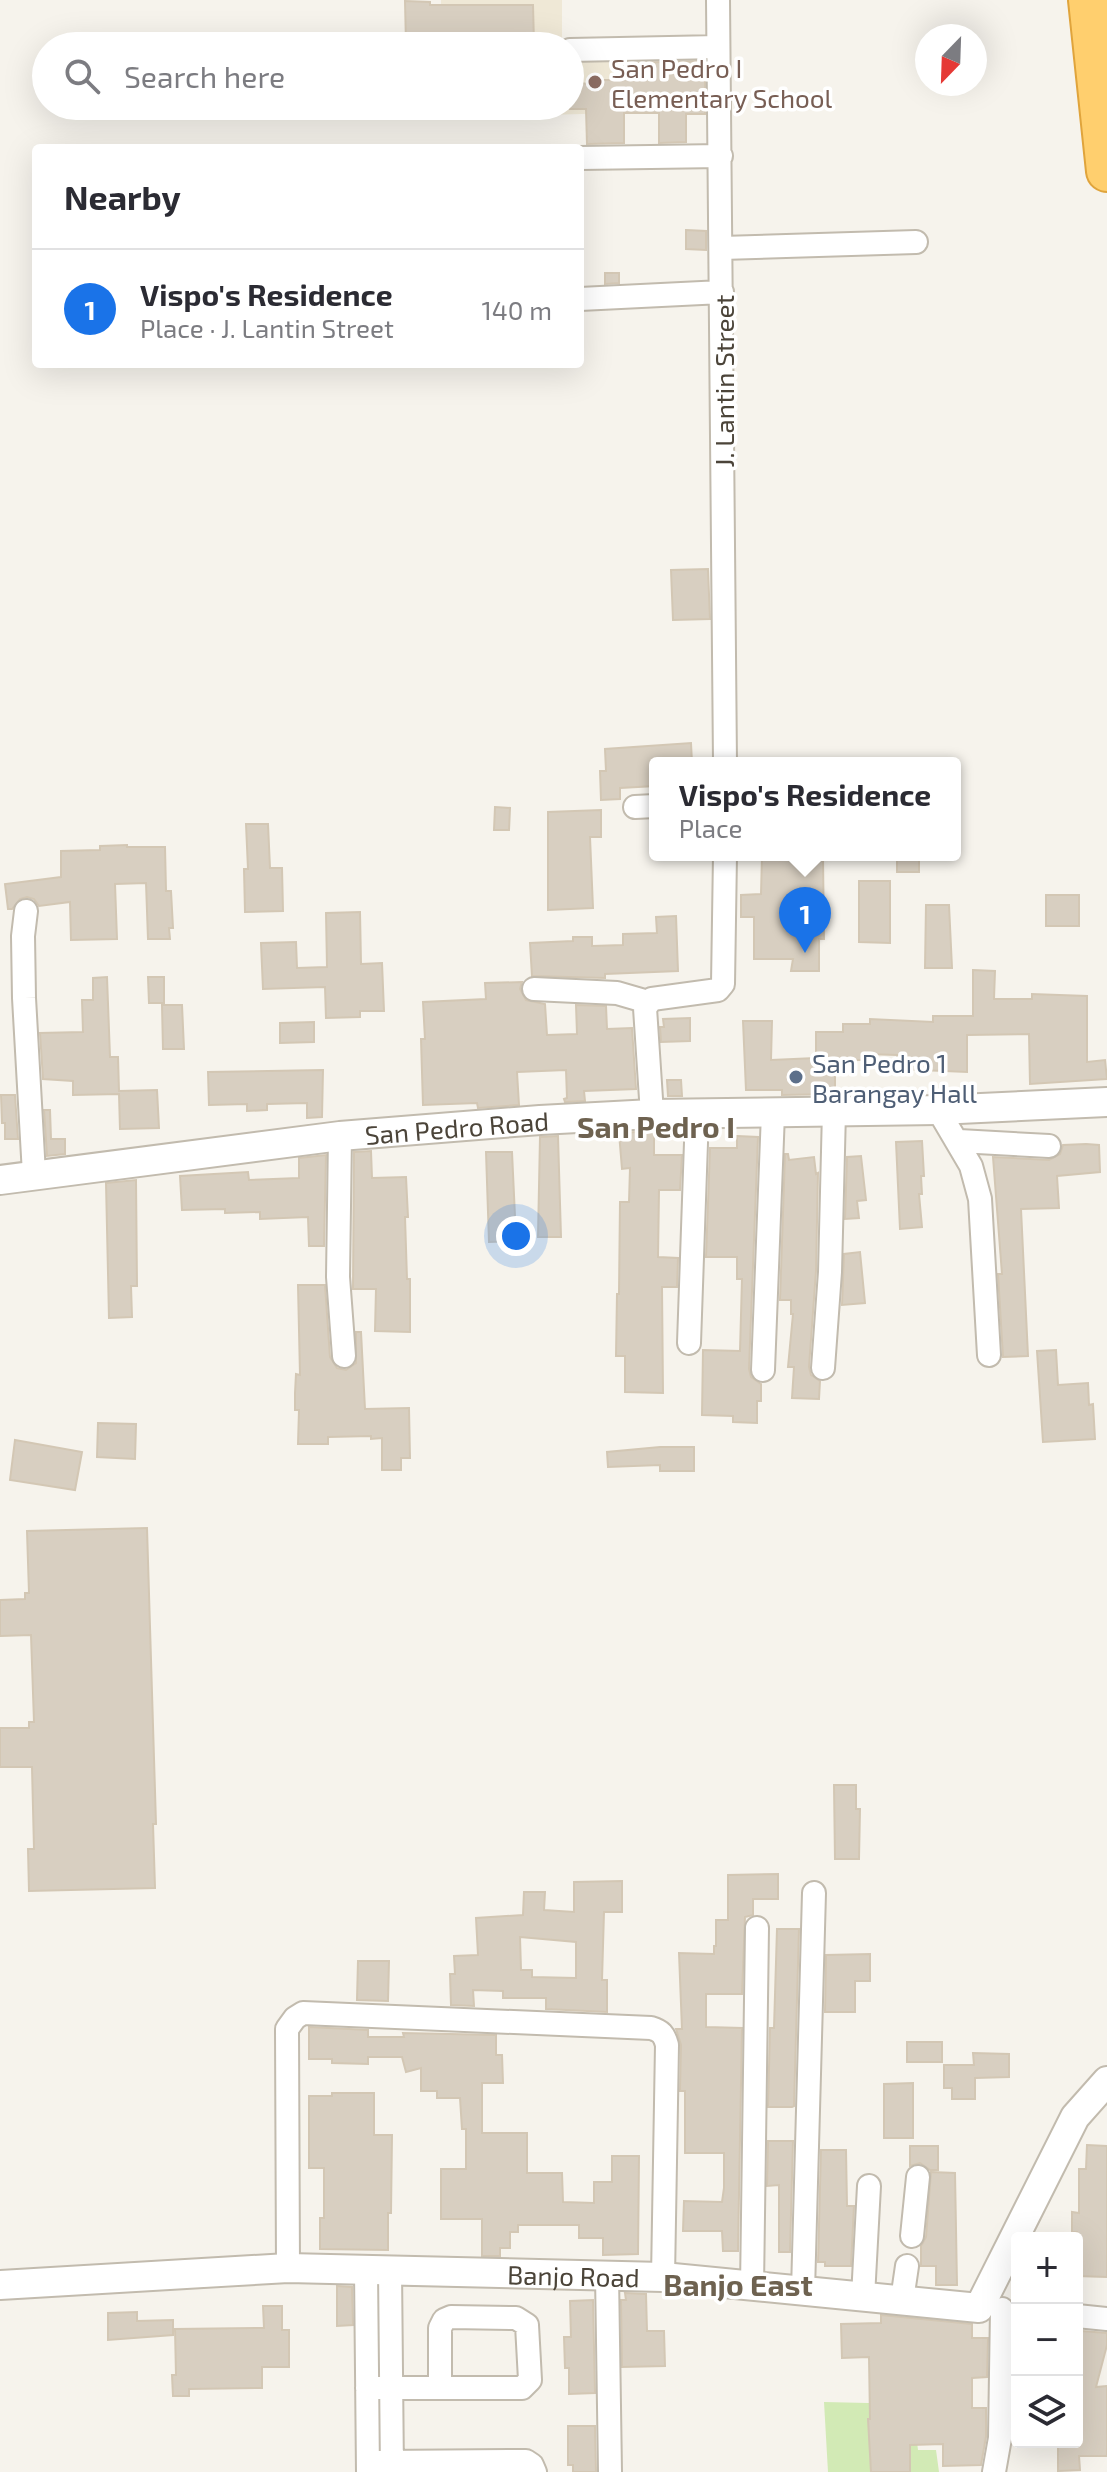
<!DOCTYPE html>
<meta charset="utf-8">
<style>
:root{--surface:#fff;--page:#f7f7f7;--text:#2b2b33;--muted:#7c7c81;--line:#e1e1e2;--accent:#1a73e8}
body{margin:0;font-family:"Exo 2",sans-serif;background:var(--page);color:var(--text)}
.controls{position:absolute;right:24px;bottom:24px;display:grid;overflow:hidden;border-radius:8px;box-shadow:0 8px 32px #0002}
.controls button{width:72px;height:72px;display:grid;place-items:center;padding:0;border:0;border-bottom:2px solid var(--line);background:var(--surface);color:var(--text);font:40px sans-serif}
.compass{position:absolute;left:915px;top:24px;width:72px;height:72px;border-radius:50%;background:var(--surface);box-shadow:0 8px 32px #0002;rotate:203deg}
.you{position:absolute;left:516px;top:1236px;width:28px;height:28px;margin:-20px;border:6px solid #fff;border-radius:50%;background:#1a73e8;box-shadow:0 0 0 12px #1a73e833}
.badge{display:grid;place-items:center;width:52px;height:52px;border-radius:50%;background:var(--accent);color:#fff;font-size:26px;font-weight:700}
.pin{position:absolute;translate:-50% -66px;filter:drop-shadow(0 2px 4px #0008)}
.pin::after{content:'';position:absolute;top:42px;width:28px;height:24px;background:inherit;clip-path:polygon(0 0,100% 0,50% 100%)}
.popup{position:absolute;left:649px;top:757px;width:312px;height:104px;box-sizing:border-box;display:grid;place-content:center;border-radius:8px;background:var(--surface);filter:drop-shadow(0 2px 6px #0005);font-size:26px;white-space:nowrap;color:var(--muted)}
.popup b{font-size:30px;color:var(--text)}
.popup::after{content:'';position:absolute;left:50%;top:100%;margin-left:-16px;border:16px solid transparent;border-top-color:var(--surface)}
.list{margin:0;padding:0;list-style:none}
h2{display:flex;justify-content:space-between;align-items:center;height:104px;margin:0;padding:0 32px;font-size:34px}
h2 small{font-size:26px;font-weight:400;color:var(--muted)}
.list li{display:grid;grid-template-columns:52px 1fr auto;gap:24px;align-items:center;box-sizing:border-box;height:120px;padding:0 32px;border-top:2px solid var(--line)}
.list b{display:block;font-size:30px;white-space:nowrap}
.list p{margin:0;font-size:26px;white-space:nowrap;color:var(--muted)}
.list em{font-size:26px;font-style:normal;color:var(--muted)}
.icon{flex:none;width:44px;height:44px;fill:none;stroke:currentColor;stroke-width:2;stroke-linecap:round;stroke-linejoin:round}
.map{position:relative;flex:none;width:1107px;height:2472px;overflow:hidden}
.search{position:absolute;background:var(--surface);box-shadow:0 8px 32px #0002;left:32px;top:32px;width:552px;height:88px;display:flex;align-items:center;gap:20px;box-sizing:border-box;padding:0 28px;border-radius:44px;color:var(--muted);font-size:30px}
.panel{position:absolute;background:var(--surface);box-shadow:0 8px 32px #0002;left:32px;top:144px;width:552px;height:224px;border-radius:8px}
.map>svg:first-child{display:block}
.education{fill:#efe8d6}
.green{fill:#d2eab5}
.building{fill:#d8cfc1;stroke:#d3c7b4;stroke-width:2;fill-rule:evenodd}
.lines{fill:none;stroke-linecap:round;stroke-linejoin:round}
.minor-casing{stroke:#c2bbae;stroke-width:26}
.tertiary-casing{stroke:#c2bbae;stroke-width:32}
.motorway-casing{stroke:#e0a43c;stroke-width:44}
.minor{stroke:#fff;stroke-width:22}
.tertiary{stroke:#fff;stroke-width:28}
.motorway{stroke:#ffcf6e;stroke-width:40}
.education-dot{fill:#8d6e63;stroke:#fff;stroke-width:3}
.service-dot{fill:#5c6f8a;stroke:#fff;stroke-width:3}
.labels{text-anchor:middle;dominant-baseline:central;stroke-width:7;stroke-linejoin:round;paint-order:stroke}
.education-label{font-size:26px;fill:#785e54;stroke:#fff;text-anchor:start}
.street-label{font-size:26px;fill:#4b4439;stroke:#fff}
.service-label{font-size:26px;fill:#4e5e75;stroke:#fff;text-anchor:start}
.quarter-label{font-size:30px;font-weight:bold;fill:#6e6250;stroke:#fff}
</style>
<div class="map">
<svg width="1107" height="2472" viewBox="0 0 1107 2472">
<rect width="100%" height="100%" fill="#f6f3ec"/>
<!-- education -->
<path class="education" d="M441 0H562V43L709 41 620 56 619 113 440 118 441 106H570V46H441Z"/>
<!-- green -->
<path class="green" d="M824 2402 912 2404 918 2450H936L939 2472H828Z"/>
<!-- building -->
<path class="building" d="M405 1 430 2V5H533L534 44H406Z
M705 61V114H686V142L659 143V113H624V143L587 144 586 109H570V83L600 84V80H619L620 63Z
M686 230 706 231V250L686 249Z
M605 273H619V283L605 284Z
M708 569 710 619 673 620 671 570Z
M691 743 692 763H655V786L620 788V799L601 800 600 771H606L605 749Z
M495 807 510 808 509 830H494Z
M601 810V837H590L593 908 548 910V812Z
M246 824H268L270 868H282L283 911 245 912 244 869H248Z
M127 845V847H165L166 891H171L173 928H169L170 939H148L146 883 115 884 117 939 71 940 70 902 39 906 34 899 27 897 20 899 12 909H8L5 884 61 877V851L100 850V846Z
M897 855H919V872H897Z
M762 856 823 858 824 939H819V971H791L793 959H754V917H741V895L761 894Z
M859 881H890V943L859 942Z
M1046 895H1079V926H1046Z
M926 905H949L952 968H925Z
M360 912 361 964 382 963 384 1011H360V1017L326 1018 325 987 263 989 261 943 296 942 297 968 327 967 326 913Z
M676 916 678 971 605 974V978L532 976 530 943 573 941V937H592V946L623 945V934L657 933 656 917Z
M973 970 995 971 994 999H1032V994L1087 996V1062L1105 1060 1107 1079 1030 1084 1029 1034 967 1035V1072L897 1069V1055L866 1054V1060H841V1063H835V1094L782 1095V1090H746L743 1021H772L771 1060 816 1058V1032H843V1024H870V1019L933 1022V1016H973Z
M107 977 110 1057H118L119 1091 157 1090 159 1128 120 1129 119 1094 73 1095V1081L43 1079 40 1033 83 1032 82 1000H93V978Z
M148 977H164V1003H149Z
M522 982 520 989 526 1000 545 1004 547 1035 577 1034 576 1005 606 1006 607 1029 632 1028 636 1089 584 1091 585 1101 565 1102 564 1099 567 1098 566 1070 517 1072 519 1105 478 1108 477 1103 423 1105 421 1039H425L423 1002 486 999 485 983Z
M162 1005H182L184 1049H163Z
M690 1018V1041L661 1042 660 1027H664L663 1019Z
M314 1022V1042L280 1043V1023Z
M323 1070 322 1117 307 1118V1103L267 1104V1110L247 1111V1104L209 1105 208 1072Z
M667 1080H681L682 1096H668Z
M1 1095H15L18 1139H5V1123H2Z
M44 1110H50L51 1139H65V1154L47 1156Z
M654 1131V1155H682L680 1190H659L658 1257 678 1258 677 1287H662L663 1393 625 1392V1356H616L617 1294H619L620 1202H629L630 1168 622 1169 619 1133Z
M558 1136 561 1237H538L540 1137Z
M737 1136 758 1137 749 1369 751 1377 761 1384V1401H757V1423L733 1422V1416L702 1415 703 1350 740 1351 742 1279H737V1257H706L710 1148H737Z
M922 1141 924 1176H921L922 1194H919L922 1227 900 1229 896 1142Z
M1086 1144 1099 1145 1100 1172 1057 1176 1059 1208 1021 1209 1028 1356 1003 1357 998 1274H1002L993 1157 1049 1160 1060 1154 1063 1145Z
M371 1151 372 1178 406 1177 408 1217H405L407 1279H410V1332L375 1331 376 1289H353L354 1152Z
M486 1152H512L516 1238 514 1241 489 1242Z
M785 1154H788L789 1160 814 1157 816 1174 818 1173 816 1271 809 1367 811 1375 820 1381 819 1399 792 1398 794 1367H788L793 1314H791V1300H780Z
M326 1155 324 1246H309L308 1217 260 1219V1212L225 1213V1209L182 1210 180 1176 248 1172 249 1180 299 1178V1158Z
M861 1156 866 1200 857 1201 859 1218 845 1219 847 1157Z
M136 1180 137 1286H131L132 1317 109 1318 106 1183Z
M860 1252 865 1303 842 1305 844 1254Z
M298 1285H325L330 1357 337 1368 346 1370 356 1363V1332H361L365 1409 409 1408 410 1458H401V1470H382V1438L371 1439V1436L328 1437V1444H298L299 1410H295V1393L296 1374 300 1375Z
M1056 1350 1058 1385 1088 1383 1089 1405 1093 1404 1095 1439 1043 1442 1037 1351Z
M98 1423 136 1424 135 1459 97 1457Z
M15 1440 82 1452 75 1490 10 1480Z
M660 1447H694V1471H660V1465L608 1467 607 1452Z
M147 1528 156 1824H153L155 1888 29 1891 28 1849H34L32 1767H0V1728H29V1722H34L31 1635 0 1636V1600L25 1599V1593H29L27 1531Z
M834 1785H856V1809H860L859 1859H835Z
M778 1874V1899H753V1915L745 1917 742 1994H706V2027L742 2028 738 2251H723L722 2231H683L684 2201 722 2202 724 2188V2153H685V2091H680L681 2045 676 2029H682L679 1953 714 1954V1946H716V1920H728V1875Z
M622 1881V1912H604L602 1980H607V2012L546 2009V1998H503V1991L473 1990 474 2006 451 2005 450 1974H455L454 1956 478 1955 476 1918 523 1915 524 1892H545L544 1910 574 1912V1882ZM520 1937 576 1942V1978L532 1977V1970H521Z
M777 1929H799L794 2106 792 2107H768L770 2028H774Z
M870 1954V1981H855V2012H825L826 1955Z
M358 1961H389L388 2001 357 2000Z
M309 2027 368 2030V2037H404L403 2033 496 2035V2055H502L503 2083H482V2133H527V2173H562L563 2202 594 2203V2182H612V2156H639L638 2254 603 2255V2238H579V2225H518V2232H510V2248H500V2256H482V2219H441V2169H466V2129H462L460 2098H437V2091H421V2068L406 2072 402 2057H368V2064L332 2063V2059H309Z
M907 2042H942V2062H907Z
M973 2053 1009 2054V2077L975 2078V2099H952V2088H944V2065H974Z
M913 2083V2138H884V2084Z
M332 2093H374V2135H392L391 2213H388V2250L320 2249V2218H324V2168H309V2096H332Z
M768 2141H793L790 2252H779V2185L767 2186Z
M1087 2145 1107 2146V2277L1077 2276V2232H1072V2212L1079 2213V2169H1086Z
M910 2146H938V2170H930L920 2163 910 2166Z
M821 2150H846L847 2206H854L851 2266H825V2262H818Z
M931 2172 955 2173 957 2285H936V2266H921V2246L926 2237Z
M337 2286 352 2287 353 2325 337 2326Z
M625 2293 646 2294 647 2331H664L665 2366 622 2367 621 2300H626Z
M593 2300 595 2393 569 2394V2368H565L564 2337H571L570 2301Z
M263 2306H282V2330H289V2367H262V2388L189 2389V2396H173L172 2375H176L175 2329 264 2328Z
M137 2312V2321L173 2320V2335L108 2340V2313Z
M881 2315 972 2324V2338H988L987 2377 972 2378V2408H986V2437L981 2465 943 2466V2444L910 2445V2472H871L868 2419H870L869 2357 842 2358 841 2324 881 2323Z
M1082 2331 1107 2333V2345L1096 2387 1107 2386V2456H1079L1080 2470 1058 2471V2442H1077V2345Z
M568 2426H595L596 2472H573V2465H568Z"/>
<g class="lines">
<defs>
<path id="minor" d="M718 0 725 763
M570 50 718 47
M580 158 721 156
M722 248 916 242
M580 299 722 292
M635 807 655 806
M26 911 23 936 24 998 34 1174
M534 989 617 993 648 1002
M938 1110 971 1166 980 1199 989 1355
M652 1114 645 1008 652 999 718 990 723 984 725 855
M340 1136 338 1277 344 1356
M959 1141 1049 1146
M689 1343 697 1114
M823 1368 830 1272 834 1111
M763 1370 773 1113
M912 2236 918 2177
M288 2268 287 2029 295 2018 303 2013 651 2028C661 2031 664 2034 667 2045L663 2277
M366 2270 368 2472
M390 2270 392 2472
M607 2275 610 2472
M752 2287 757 1928
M803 2291 814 1893
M863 2297 869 2186
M902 2300 907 2266
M1077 2316 1107 2319
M367 2388H522L530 2380 527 2325 516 2318 451 2317 444 2320 440 2328V2388
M378 2462 526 2461 532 2465 535 2472
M994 2472 1000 2438 1002 2309"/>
<g id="tertiary">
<path id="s1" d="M0 1180 340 1136 540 1120 652 1114 938 1110 1107 1102"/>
<path id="s2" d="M0 2285 288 2268 663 2277 979 2308 1075 2117 1107 2081"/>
</g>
<path id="motorway" d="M1089 0 1107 171"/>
</defs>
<!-- minor casing -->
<use href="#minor" class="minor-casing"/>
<!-- tertiary casing -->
<use href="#tertiary" class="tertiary-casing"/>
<!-- motorway casing -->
<use href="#motorway" class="motorway-casing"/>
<!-- minor -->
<use href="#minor" class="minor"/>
<!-- tertiary -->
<use href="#tertiary" class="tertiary"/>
<!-- motorway -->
<use href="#motorway" class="motorway"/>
</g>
<!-- markers -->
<circle class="education-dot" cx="595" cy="82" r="8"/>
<circle class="service-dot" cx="796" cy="1077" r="8"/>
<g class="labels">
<!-- education labels -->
<g class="education-label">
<text x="611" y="67">San Pedro I<tspan x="611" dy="30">Elementary School</tspan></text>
</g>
<!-- street labels -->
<g class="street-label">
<text transform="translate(723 381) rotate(-90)">J. Lantin Street</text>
<text stroke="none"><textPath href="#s1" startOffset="460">San Pedro Road</textPath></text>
<text stroke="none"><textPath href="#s2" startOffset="574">Banjo Road</textPath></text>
</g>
<!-- service labels -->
<g class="service-label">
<text x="812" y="1062">San Pedro 1<tspan x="812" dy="30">Barangay Hall</tspan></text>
</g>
<!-- quarter labels -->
<g class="quarter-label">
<text x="656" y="1126">San Pedro I</text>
<text x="738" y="2284">Banjo East</text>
</g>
</g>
</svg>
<div class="controls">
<button>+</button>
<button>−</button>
<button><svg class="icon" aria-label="layers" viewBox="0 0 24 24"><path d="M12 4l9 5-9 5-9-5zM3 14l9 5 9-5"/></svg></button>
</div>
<svg class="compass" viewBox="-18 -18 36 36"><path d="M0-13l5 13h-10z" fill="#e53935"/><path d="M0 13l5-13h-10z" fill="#7c7c81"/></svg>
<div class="you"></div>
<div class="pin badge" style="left:805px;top:953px">1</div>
<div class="popup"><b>Vispo's Residence</b>Place</div>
<div class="search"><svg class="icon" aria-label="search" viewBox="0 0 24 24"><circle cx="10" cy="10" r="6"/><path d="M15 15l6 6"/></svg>Search here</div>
<section class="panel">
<h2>Nearby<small></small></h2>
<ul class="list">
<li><span class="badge">1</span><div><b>Vispo's Residence</b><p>Place · J. Lantin Street</p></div><em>140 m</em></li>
</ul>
</section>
</div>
